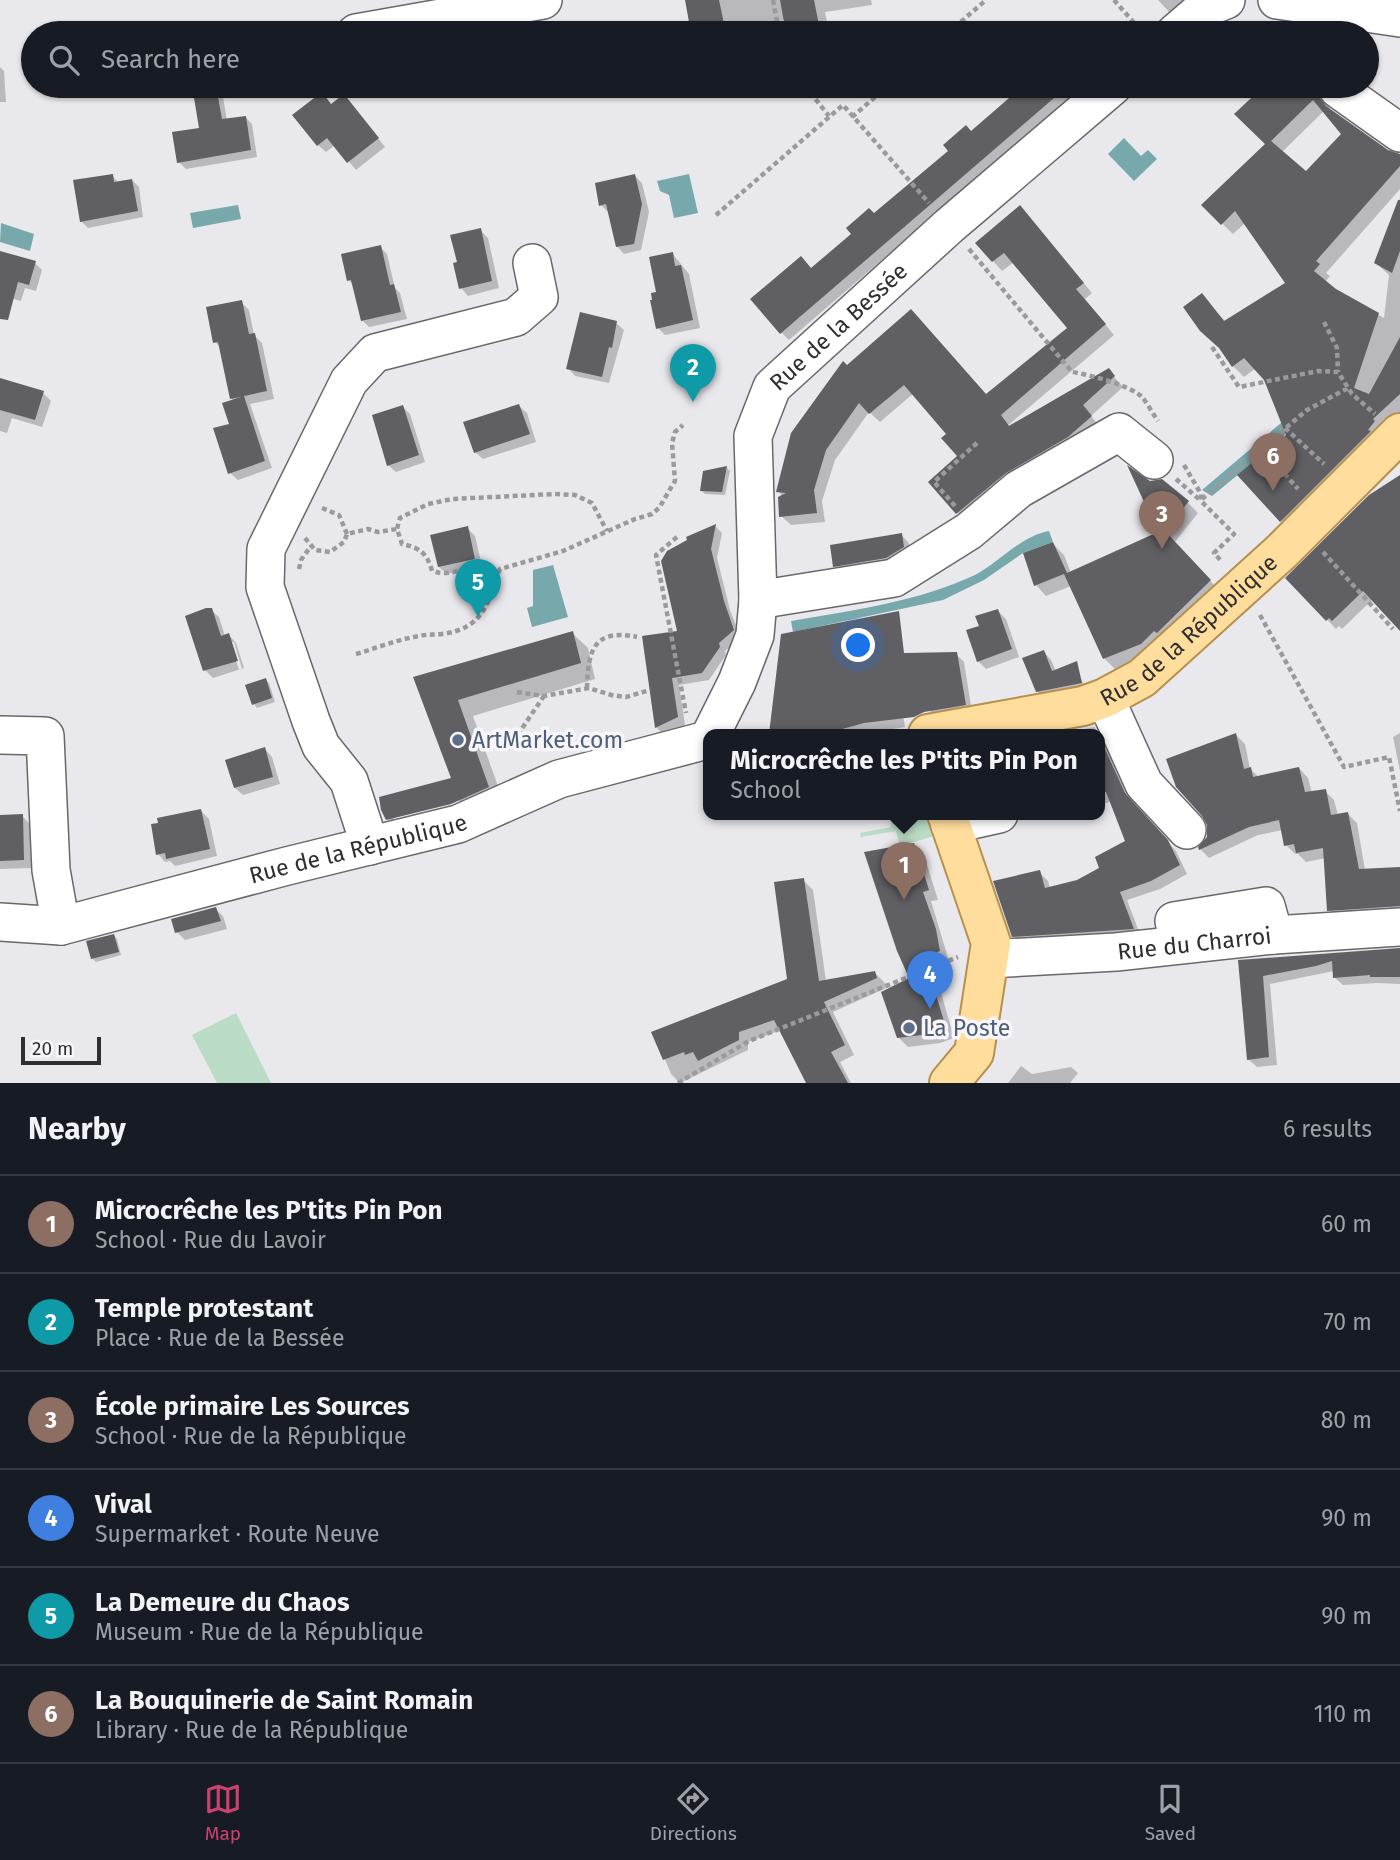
<!DOCTYPE html>
<meta charset="utf-8">
<style>
:root{--surface:#171b24;--page:#20242c;--text:#f1f3f6;--muted:#9ea1a6;--line:#363941;--accent:#cd4170}
body{margin:0;font-family:"Fira Sans",sans-serif;background:var(--page);color:var(--text)}
.scale{position:absolute;left:21px;bottom:18px;width:80px;box-sizing:border-box;padding-left:7px;border:4px solid #2e2d2f;border-top:0;font-size:19px;line-height:24px;white-space:nowrap;color:#2e2d2f;-webkit-text-stroke:5px #f6f5fa;paint-order:stroke}
.you{position:absolute;left:859px;top:646px;width:24px;height:24px;margin:-18px;border:5px solid #fff;border-radius:50%;background:#1a73e8;box-shadow:0 0 0 10px #1a73e833}
.badge{display:grid;place-items:center;width:46px;height:46px;border-radius:50%;background:var(--accent);color:#fff;font-size:23px;font-weight:700}
.pin{position:absolute;translate:-50% -58px;filter:drop-shadow(0 2px 4px #0008)}
.pin::after{content:'';position:absolute;top:37px;width:24px;height:21px;background:inherit;clip-path:polygon(0 0,100% 0,50% 100%)}
.popup{position:absolute;left:703px;top:729px;width:402px;height:91px;box-sizing:border-box;display:grid;place-content:center;border-radius:14px;background:var(--surface);filter:drop-shadow(0 2px 5px #0005);font-size:23px;white-space:nowrap;color:var(--muted)}
.popup b{font-size:26px;color:var(--text)}
.popup::after{content:'';position:absolute;left:50%;top:100%;margin-left:-14px;border:14px solid transparent;border-top-color:var(--surface)}
.list{margin:0;padding:0;list-style:none}
h2{display:flex;justify-content:space-between;align-items:center;height:91px;margin:0;padding:0 28px;font-size:30px}
h2 small{font-size:23px;font-weight:400;color:var(--muted)}
.list li{display:grid;grid-template-columns:46px 1fr auto;gap:21px;align-items:center;box-sizing:border-box;height:98px;padding:0 28px;border-top:2px solid var(--line)}
.list b{display:block;font-size:26px;white-space:nowrap}
.list p{margin:0;font-size:23px;white-space:nowrap;color:var(--muted)}
.list em{font-size:23px;font-style:normal;color:var(--muted)}
.icon{flex:none;width:38px;height:38px;fill:none;stroke:currentColor;stroke-width:2;stroke-linecap:round;stroke-linejoin:round}
.map{position:relative;flex:none;width:1400px;height:1083px;overflow:hidden}
.search{position:absolute;background:var(--surface);box-shadow:0 2px 5px #0004;left:21px;right:21px;top:21px;height:77px;display:flex;align-items:center;gap:18px;box-sizing:border-box;padding:0 24px;border-radius:38px;color:var(--muted);font-size:26px}
.sheet{height:679px;background:var(--surface)}
nav{display:flex;justify-content:space-around;align-items:center;box-sizing:border-box;height:98px;border-top:2px solid var(--line);background:var(--surface);font-size:19px;color:var(--muted)}
nav a{display:grid;justify-items:center;gap:4px}
nav .on{color:var(--accent)}
.map>svg:first-child{display:block}
.green{fill:#badbc5}
.water{fill:#77a8ab}
.shadow{fill:#0003;fill-rule:evenodd}
.building{fill:#605f64;fill-rule:evenodd}
.lines{fill:none;stroke-linecap:round;stroke-linejoin:round}
.minor-casing{stroke:#68676b;stroke-width:40}
.major-casing{stroke:#b6904c;stroke-width:42}
.path{stroke:#9a9a9e;stroke-width:4.5;stroke-dasharray:5 3.5;stroke-linecap:butt}
.minor{stroke:#fff;stroke-width:37}
.major{stroke:#ffdd9d;stroke-width:38}
.service-dot{fill:#5c6f8a;stroke:#f6f5fa;stroke-width:2.5}
.labels{text-anchor:middle;dominant-baseline:central;stroke-width:7;stroke-linejoin:round;paint-order:stroke}
.street-label{font-size:23px;fill:#2e2d2f;stroke:#f6f5fa}
.service-label{font-size:23px;fill:#4e5e75;stroke:#f6f5fa;text-anchor:start}
</style>
<div class="map">
<svg width="1400" height="1083" viewBox="0 0 1400 1083">
<rect width="100%" height="100%" fill="#e8e8ed"/>
<!-- green -->
<path class="green" d="M890 814H928L934 836 900 846 896 831 861 837 860 833 891 827Z
M236 1013 271 1083H217L192 1035Z"/>
<!-- water -->
<path class="water" d="M1124 138 1141 156 1148 150 1157 159 1134 181 1108 154Z
M689 174 698 213 674 218 669 195 660 191 657 181Z
M238 205 241 219 193 228 190 213Z
M1 223 34 234 30 251 0 242Z
M1338 386 1267 451 1212 496 1202 490 1281 423Z
M1049 531 1053 542 1023 553 984 580 943 600 793 632 791 621C854 610 917 602 975 575 1000 562 1019 537 1049 531Z
M553 565 568 617 532 627 527 608 533 606V570Z"/>
<!-- shadow -->
<path class="shadow" d="M687 0H871L872 5 825 12 829 33H788L785 20 733 29 734 33H693Z
M1158 0H1197L1175 18Z
M628 30 631 33H610Z
M0 67 4 71 6 102H0Z
M193 86H221L227 120 245 117 252 124 257 157 186 169 179 162 201 129Z
M429 86H484V88L457 92 454 89 436 92Z
M1025 86H1084L789 340 781 332 811 270Z
M1266 86H1310L1328 101 1330 111 1387 152 1400 155V189L1326 273 1330 276 1325 282 1335 290 1384 318 1389 275 1376 263 1400 198V414L1382 430 1292 532 1240 475 1288 435 1265 379 1256 368 1244 377 1233 366 1202 296 1226 322 1287 283 1245 223 1233 234 1204 206 1267 144 1236 114ZM1324 111 1343 134 1306 173 1281 153Z
M351 104 385 147 356 170 335 145 326 152 318 145 332 106Z
M112 176 119 183 132 180 139 187 143 217 88 228 81 221Z
M635 176 642 183 649 212 641 250 624 254 617 246 608 212 601 205Z
M1029 217 1092 293 1085 299 1114 335 1006 427 1109 371 1123 387 1091 416 1100 427 967 523 930 482 960 456 949 434 914 393 880 422 869 412 835 460 822 501 825 522 791 525 781 516 783 497 778 491 847 368 987 396 1069 328 1014 262 1002 271 993 261Z
M480 230 488 238 499 288 468 296 461 288 459 264Z
M380 247 387 254 395 288 400 293 407 319 369 327 362 320 354 286 349 280Z
M0 252 35 263 42 270 36 291 25 288 21 301 0 295Z
M672 253 689 274 700 328 665 335 658 328V294Z
M241 302 249 310 254 335 262 343 274 399 250 404 272 468 238 480 230 473 231 425 234 401 232 399 221 348 215 342Z
M616 323 624 330 609 383 575 376 568 368Z
M0 380 43 393 51 401 42 427 12 418 7 433 0 431Z
M519 406 527 413 536 442 483 459 475 452Z
M403 407 410 414 425 462 396 472 388 465Z
M727 468 730 471 725 495 705 494 702 491Z
M1400 477V628L1373 599 1342 629 1339 626 1336 629 1288 578Z
M1150 482 1187 502 1198 513 1174 543 1221 592 1152 654 1115 669 1104 658 1071 586 1046 596 1036 585 1053 544 1064 555 1071 573 1161 533Z
M715 526 722 533 717 558 730 610 741 638 725 651 726 655 709 680 679 685 685 725 663 734 656 727 679 632Z
M467 528 475 536 482 566 447 574 439 567Z
M901 535 908 542 911 554 842 573 835 566Z
M211 610 219 617 225 636 229 635 236 643 244 668 213 678 205 670ZM230 642H234L242 669 239 670Z
M998 611 1006 619 1019 657 986 669 978 661 981 627Z
M889 625 905 727 864 734H771Z
M572 633 588 648 595 679 473 716 504 803 404 835 388 819 453 780 416 678ZM459 800 460 804 394 820V816Z
M1044 652 1051 660 1056 671 1078 673 1087 691 1045 699 1037 691Z
M956 654 964 662 972 712 938 719 930 711Z
M265 680 269 683 275 702 257 708 254 704Z
M1094 727 1102 736 1133 804 1176 851 1187 874 1160 889 1127 900 1141 937 1022 945 1013 936 1039 872 1048 881 1050 888 1077 881 1101 868 1127 842 1112 801 1100 805V734H1060Z
M1400 733V771L1393 737Z
M1236 735 1245 744 1250 769 1259 777 1299 768 1308 778 1312 793 1325 791 1334 800 1338 815 1348 814 1357 823 1365 870 1400 868V915L1338 919 1329 910 1326 858 1306 862 1298 854H1295L1286 845 1283 830 1258 835 1209 858 1200 849 1209 837Z
M265 749 272 757 280 784 243 795 235 788Z
M201 811 209 819 217 856 175 866 170 861 165 862 158 854Z
M22 816 30 824 31 868 0 869V817Z
M914 845 924 855 938 900 931 901 949 961 934 968 954 1038 940 1043 908 1047 898 1037 911 979Z
M803 880 813 890 826 981 874 972 884 982 886 988 833 1012 854 1055 840 1062 851 1083H808L781 1030 748 1042V1050L680 1083 671 1074 654 1033 789 980Z
M215 909 223 916 227 929 185 940 177 932Z
M114 936 117 939 121 955 96 962 92 958Z
M1400 950V984L1378 983 1343 985 1334 977V971L1270 984 1277 1065 1257 1067 1248 1059 1240 962Z
M1021 1066 1032 1074 1071 1067 1078 1073 1070 1083H1008Z"/>
<!-- building -->
<path class="building" d="M685 0H719L726 33H691Z
M780 0H814L820 30 786 33Z
M192 86H216L222 119 246 116 251 150 177 163 172 132 199 128Z
M1023 86H1068L780 334 750 299 801 256 811 268 851 234 846 228 869 208 874 213 948 151 943 145 966 125 971 131Z
M1264 86H1317L1319 97 1326 106 1388 150 1400 154V166L1316 261 1320 264 1314 271 1336 289 1379 313 1354 388 1369 394 1400 337V394L1373 419 1375 421 1368 430 1371 431 1280 522 1237 475 1286 435 1264 380 1244 358 1232 367 1219 348 1200 331 1183 307 1202 293 1224 321 1285 283 1235 211 1221 225 1201 205 1265 144 1234 114ZM1313 100 1341 134 1306 171 1271 141Z
M322 92 331 104 344 94 379 138 347 163 327 138 317 146 292 115Z
M113 174 114 182 132 179 138 211 80 222 73 180Z
M635 174 642 204 634 244 616 247 606 204 599 206 595 183Z
M1398 200H1400V251L1392 273 1374 263Z
M1020 205 1084 283 1076 289 1106 324 1001 415 1009 426 1109 368 1115 376 1083 405 1092 416 1068 437 1006 473 956 514 928 482 957 456 941 438 946 434 904 385 869 414 859 403 826 450 814 490 817 513 779 517 778 497 786 493 776 492 791 433 843 361 847 365 911 309 986 394 1067 328 1004 253 992 262 975 243Z
M481 228 492 281 459 289 453 263 457 262 450 235Z
M381 245 390 285 394 284 401 312 361 321 351 280 347 281 341 254Z
M0 251 36 261 29 285 18 282 8 320 0 319Z
M673 252 675 266 681 265 693 320 656 329 650 300H652L651 293 656 292 649 257Z
M242 300 249 334 255 333 267 391 244 396 265 461 228 474 213 428 229 424 222 403 241 397 230 399 218 342 213 343 206 307Z
M580 312 617 321 612 348 609 347 602 377 566 369Z
M0 378 44 391 35 420 0 410Z
M519 404 530 434 474 453 463 422Z
M403 405 419 455 387 466 372 415Z
M1127 465 1150 481 1162 479 1189 501 1165 531 1211 580 1157 633 1154 631 1141 644 1103 659 1064 574 1034 586 1023 553 1053 542 1067 573 1158 532Z
M727 466 722 492 700 491 703 471Z
M1400 475V631L1363 591 1332 621 1329 618 1326 621 1285 578 1369 495Z
M716 524 711 549 724 601 734 630 719 643 720 647 702 673 672 678 678 717 655 728 642 636 677 631 661 561 667 551 687 540 686 537Z
M468 526 475 559 438 567 430 535Z
M902 533 904 547 886 558 833 567 830 545Z
M206 608H212L221 636 229 633 238 661 203 671 185 616Z
M998 609 1012 649 977 662 966 630 979 626 975 616Z
M899 611 904 653 957 652 966 705 924 712 914 717 864 723 824 734H769L781 634Z
M573 631 581 663 458 700 489 787 451 804 386 820 381 810 379 797 451 778 413 677Z
M1044 650 1052 671 1077 661 1082 683 1036 692 1022 658Z
M266 678 272 698 252 705 245 685Z
M1236 733 1244 769 1251 767 1253 777 1299 767 1305 792 1326 789 1331 815 1348 812 1359 869 1400 867V906L1327 911 1323 848 1296 853 1294 844 1284 846 1279 820 1249 827 1199 850 1198 847 1207 837V825L1202 816 1176 787 1166 759Z
M1100 738 1125 793 1168 840 1180 865 1151 881 1120 892 1134 929 1012 937 993 881 1040 870 1045 888 1077 880 1099 868 1095 857 1125 841 1106 792 1100 794Z
M265 747 273 777 234 788 225 760Z
M201 809 210 849 166 859 165 853 156 855 151 824 158 823 157 818Z
M23 814 24 860 0 861V815Z
M914 843 929 890 923 892 936 929 940 951 925 958 946 1028 930 1034 897 1038 881 992 909 978 897 951 864 852Z
M804 878 819 981 875 971 877 978 824 1002 845 1045 831 1052 848 1083H806L774 1020 739 1032V1040L698 1061 693 1052 685 1055 684 1052 663 1060 651 1032 787 979 774 882Z
M216 907 221 921 175 933 171 919Z
M114 934 119 952 91 959 86 941Z
M1400 948V977H1370V975L1333 978 1332 961 1316 966 1263 976 1269 1057 1247 1060 1238 960Z"/>
<g class="lines">
<defs>
<g id="minor">
<path d="M1277 0 1400 18"/>
<path d="M356 33 543 0"/>
<path d="M1175 33 1203 9 1226 0"/>
<path d="M1338 89 1400 133"/>
<path d="M758 600 894 578 969 531 1019 489 1119 432 1154 460"/>
<path d="M1105 698 1144 784 1187 830"/>
<path id="s1" d="M711 734 737 682 755 635 758 600 753 436 772 387 949 226 1113 86"/>
<path d="M0 735 45 736 51 870 61 926"/>
<path d="M950 825 999 814"/>
<path d="M370 846 349 781 321 746 311 721 265 587 266 549 349 381 375 353 516 317 539 297 532 263"/>
<path id="s2" d="M0 922 61 926 287 866 458 824 559 779 707 740"/>
<path d="M1179 945 1174 921 1266 906 1274 935"/>
<path id="s3" d="M989 959 1116 952 1274 935 1400 927"/>
</g>
<g id="major">
<path id="s4" d="M928 734 1083 706 1105 698 1142 678 1281 552 1400 433"/>
<path d="M947 814 991 943 974 1053 949 1083"/>
</g>
</defs>
<!-- minor casing -->
<use href="#minor" class="minor-casing"/>
<!-- major casing -->
<use href="#major" class="major-casing"/>
<!-- path -->
<path class="path" d="M773 0 779 33
M1114 0 1143 33
M948 33 986 0
M805 86 829 116
M852 117 888 86
M716 215 843 105 929 203
M969 249 1072 372C1087 374 1132 386 1142 397 1146 401 1153 414 1158 421
M1324 322 1337 348 1338 372
M1212 347 1239 387 1318 371 1338 372 1352 394 1375 414
M1285 428 1324 464
M1262 448 1298 489
M1184 465 1201 494V501L1234 534 1214 553 1222 562
M1176 479 1201 501
M1202 499 1307 410 1348 388
M955 506 934 482 977 443
M322 508 339 515 347 534
M677 537 656 555 686 713
M305 538 315 550 330 552 344 542 347 534 368 529 378 532 397 529
M1323 552 1393 629
M299 569 301 560 311 546
M495 583C466 554 460 580 432 571 427 553 420 548 402 544L397 529 400 518 428 504 452 499 555 494 575 495 592 503 607 531
M1260 615 1344 767 1389 757 1400 811
M356 654C377 648 398 639 420 636 427 634 434 635 442 634 483 629 488 603 500 569L563 551 635 519 652 514 659 508 675 481 672 443 675 432 683 425
M587 688C588 651 593 628 637 637
M517 692 544 696 589 688 611 695 626 697 650 690
M508 749 544 696
M678 1083 749 1041 958 957"/>
<!-- minor -->
<use href="#minor" class="minor"/>
<!-- major -->
<use href="#major" class="major"/>
</g>
<!-- markers -->
<g class="service-dot">
<circle cx="458" cy="740" r="7"/>
<circle cx="909" cy="1028" r="7"/>
</g>
<g class="labels">
<!-- street labels -->
<g class="street-label">
<text stroke="none"><textPath href="#s1" startOffset="450">Rue de la Bessée</textPath></text>
<text stroke="none"><textPath href="#s4" startOffset="289">Rue de la République</textPath></text>
<text stroke="none"><textPath href="#s2" startOffset="368">Rue de la République</textPath></text>
<text stroke="none"><textPath href="#s3" startOffset="206">Rue du Charroi</textPath></text>
</g>
<!-- service labels -->
<g class="service-label">
<text x="472" y="740">ArtMarket.com</text>
<text x="923" y="1028">La Poste</text>
</g>
</g>
</svg>
<div class="scale">20 m</div>
<div class="you"></div>
<div class="pin badge" style="left:904px;top:900px;background:#8d6e63">1</div>
<div class="popup"><b>Microcrêche les P'tits Pin Pon</b>School</div>
<div class="pin badge" style="left:693px;top:402px;background:#0f9aa8">2</div>
<div class="pin badge" style="left:1162px;top:549px;background:#8d6e63">3</div>
<div class="pin badge" style="left:930px;top:1009px;background:#3f7fe0">4</div>
<div class="pin badge" style="left:478px;top:617px;background:#0f9aa8">5</div>
<div class="pin badge" style="left:1273px;top:491px;background:#8d6e63">6</div>
<div class="search"><svg class="icon" aria-label="search" viewBox="0 0 24 24"><circle cx="10" cy="10" r="6"/><path d="M15 15l6 6"/></svg>Search here</div>
</div>
<section class="sheet">
<h2>Nearby<small>6 results</small></h2>
<ul class="list">
<li><span class="badge" style="background:#8d6e63">1</span><div><b>Microcrêche les P'tits Pin Pon</b><p>School · Rue du Lavoir</p></div><em>60 m</em></li>
<li><span class="badge" style="background:#0f9aa8">2</span><div><b>Temple protestant</b><p>Place · Rue de la Bessée</p></div><em>70 m</em></li>
<li><span class="badge" style="background:#8d6e63">3</span><div><b>École primaire Les Sources</b><p>School · Rue de la République</p></div><em>80 m</em></li>
<li><span class="badge" style="background:#3f7fe0">4</span><div><b>Vival</b><p>Supermarket · Route Neuve</p></div><em>90 m</em></li>
<li><span class="badge" style="background:#0f9aa8">5</span><div><b>La Demeure du Chaos</b><p>Museum · Rue de la République</p></div><em>90 m</em></li>
<li><span class="badge" style="background:#8d6e63">6</span><div><b>La Bouquinerie de Saint Romain</b><p>Library · Rue de la République</p></div><em>110 m</em></li>
</ul>
</section>
<nav>
<a class="on"><svg class="icon" aria-label="map" viewBox="0 0 24 24"><path d="M3 6l6-2 6 2 6-2v14l-6 2-6-2-6 2zM9 4v14M15 6v14"/></svg>Map</a>
<a><svg class="icon" aria-label="directions" viewBox="0 0 24 24"><path d="M12 3l9 9-9 9-9-9zM9 14v-3h6M13 9l2 2-2 2"/></svg>Directions</a>
<a><svg class="icon" aria-label="saved" viewBox="0 0 24 24"><path d="M7 4h10v16l-5-4-5 4z"/></svg>Saved</a>
</nav>
